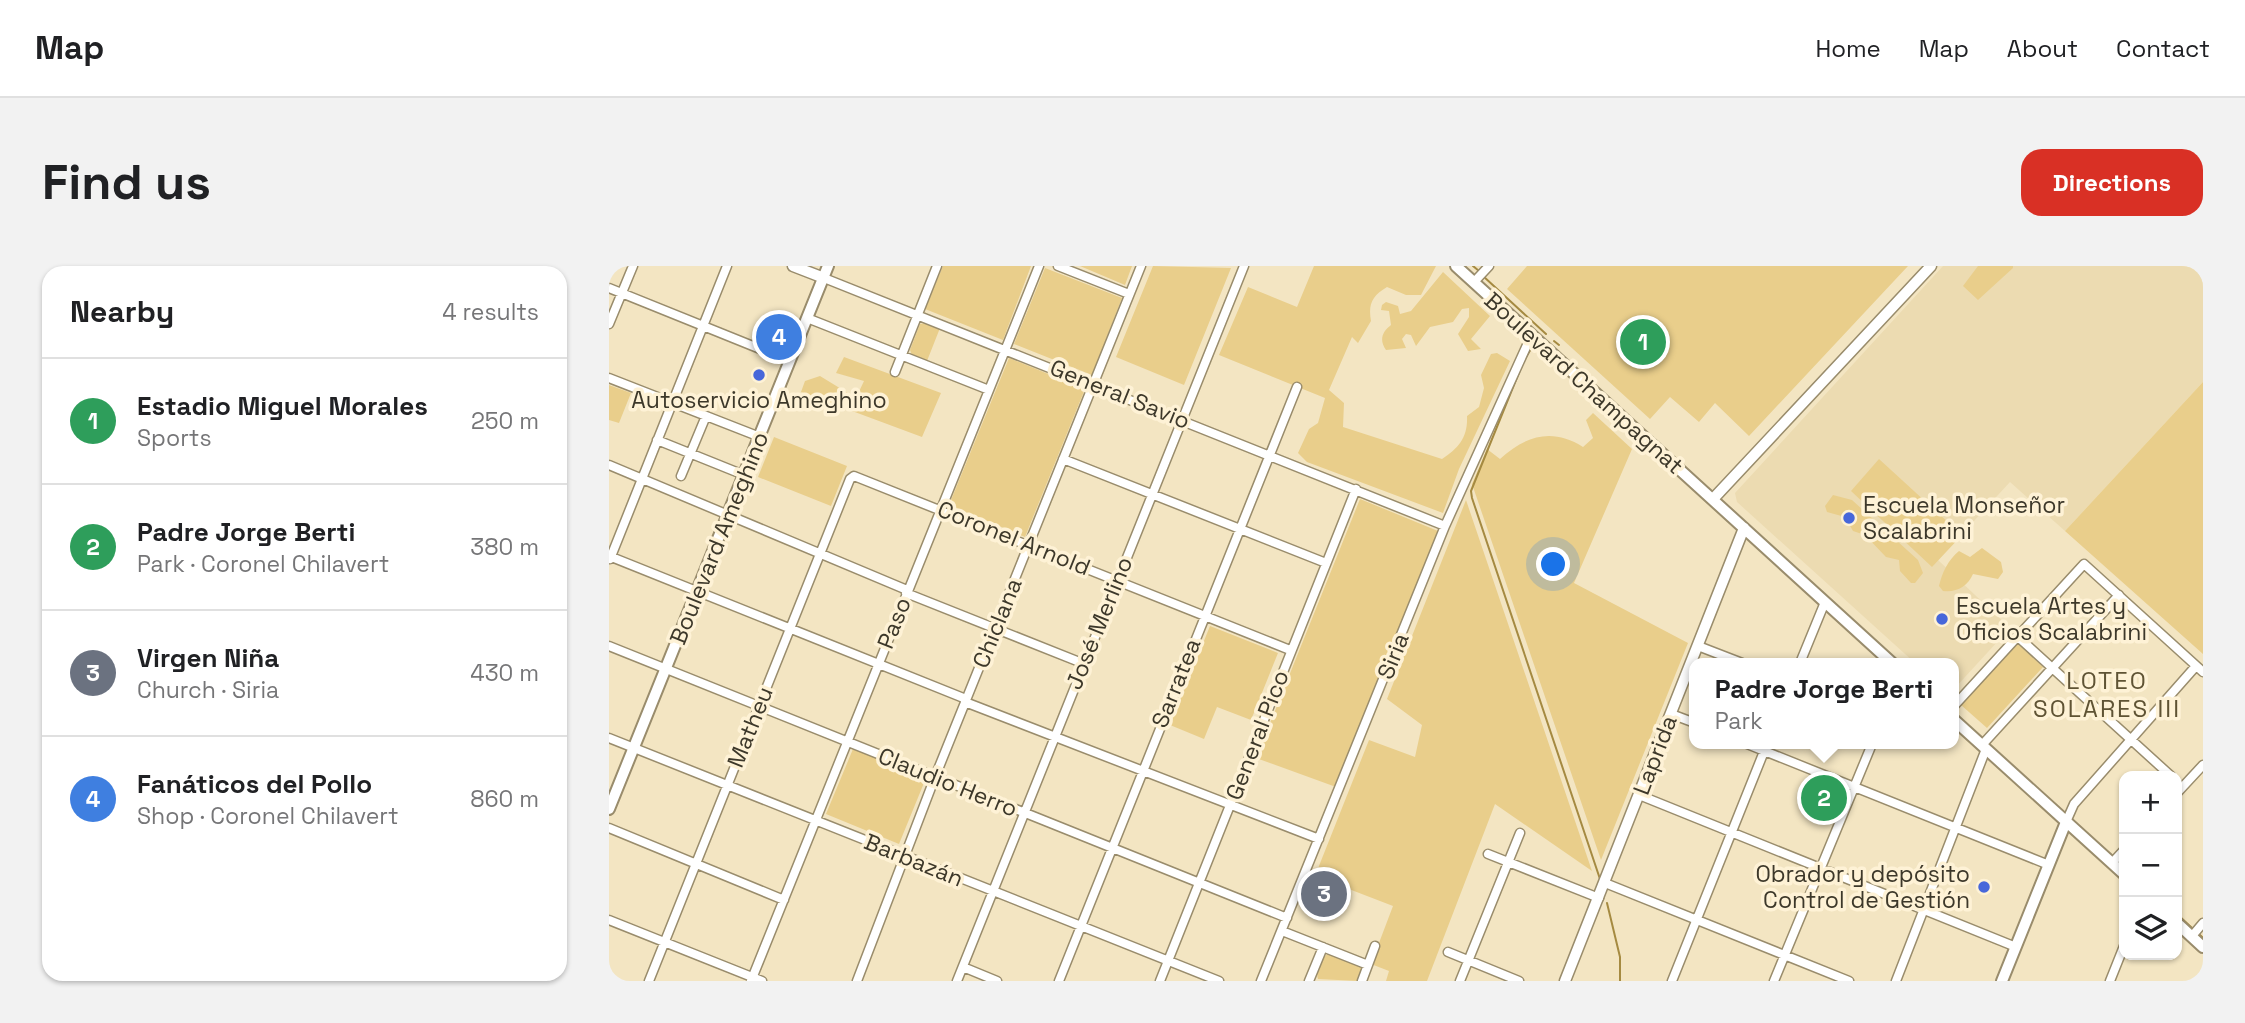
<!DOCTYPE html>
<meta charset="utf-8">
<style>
:root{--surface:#fff;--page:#f2f2f2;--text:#202124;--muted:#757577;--line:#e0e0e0;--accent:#d93025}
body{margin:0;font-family:"Space Grotesk",sans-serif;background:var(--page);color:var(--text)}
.controls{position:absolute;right:21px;bottom:21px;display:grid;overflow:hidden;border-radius:14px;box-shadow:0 2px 5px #0004}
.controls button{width:63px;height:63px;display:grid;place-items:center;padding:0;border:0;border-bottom:2px solid var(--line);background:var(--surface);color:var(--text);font:35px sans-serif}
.you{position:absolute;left:945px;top:299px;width:24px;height:24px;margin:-18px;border:5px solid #fff;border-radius:50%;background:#1a73e8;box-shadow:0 0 0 10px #1a73e833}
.badge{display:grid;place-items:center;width:46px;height:46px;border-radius:50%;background:var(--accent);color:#fff;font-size:23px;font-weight:700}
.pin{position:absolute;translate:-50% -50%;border:4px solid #fff;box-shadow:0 2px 7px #0006}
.popup{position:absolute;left:1080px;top:392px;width:270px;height:91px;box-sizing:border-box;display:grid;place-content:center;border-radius:14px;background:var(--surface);filter:drop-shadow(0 2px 5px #0005);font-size:23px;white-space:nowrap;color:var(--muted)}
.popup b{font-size:26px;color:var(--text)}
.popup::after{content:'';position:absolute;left:50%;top:100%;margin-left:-14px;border:14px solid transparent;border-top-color:var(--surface)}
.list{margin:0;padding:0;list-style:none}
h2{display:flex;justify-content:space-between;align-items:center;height:91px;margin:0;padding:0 28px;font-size:30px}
h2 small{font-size:23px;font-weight:400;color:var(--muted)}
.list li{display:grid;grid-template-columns:46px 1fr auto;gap:21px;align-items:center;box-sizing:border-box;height:126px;padding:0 28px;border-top:2px solid var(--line)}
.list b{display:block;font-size:26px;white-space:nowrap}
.list p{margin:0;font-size:23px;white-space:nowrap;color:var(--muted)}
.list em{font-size:23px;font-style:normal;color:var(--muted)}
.icon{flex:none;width:38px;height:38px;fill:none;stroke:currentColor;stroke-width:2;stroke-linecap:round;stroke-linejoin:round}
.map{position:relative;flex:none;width:1594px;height:715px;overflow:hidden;border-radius:21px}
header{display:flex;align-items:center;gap:42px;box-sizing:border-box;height:98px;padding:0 35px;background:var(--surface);border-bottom:2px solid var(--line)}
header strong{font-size:33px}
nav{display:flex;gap:38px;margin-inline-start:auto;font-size:24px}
.intro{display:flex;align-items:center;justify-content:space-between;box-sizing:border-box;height:168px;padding:0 42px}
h1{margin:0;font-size:49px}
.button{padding:18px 32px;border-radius:21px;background:var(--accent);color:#fff;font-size:24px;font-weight:700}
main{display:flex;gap:42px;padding:0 42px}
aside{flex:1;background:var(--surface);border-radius:21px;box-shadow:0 2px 5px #0004}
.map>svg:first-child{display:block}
.built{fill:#ecdbb1}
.green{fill:#e9ce8b}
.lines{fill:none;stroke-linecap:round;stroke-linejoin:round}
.stream{stroke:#a58a41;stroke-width:2}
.minor-casing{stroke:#998c6c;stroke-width:11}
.tertiary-casing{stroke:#998c6c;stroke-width:13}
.secondary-casing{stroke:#998c6c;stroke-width:14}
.minor{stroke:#fff;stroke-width:8}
.tertiary{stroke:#fff;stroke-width:10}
.secondary{stroke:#fff;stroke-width:10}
.poi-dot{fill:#4767da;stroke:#fef2d6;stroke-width:2.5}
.labels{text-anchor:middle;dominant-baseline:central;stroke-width:7;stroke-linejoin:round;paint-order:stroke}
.street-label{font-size:23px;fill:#3d382a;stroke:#fef2d6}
.poi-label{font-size:23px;fill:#3d382a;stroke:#fef2d6;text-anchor:start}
.neighbourhood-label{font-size:24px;letter-spacing:2px;fill:#5f5334;stroke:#fef2d6}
</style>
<header>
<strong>Map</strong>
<nav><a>Home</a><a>Map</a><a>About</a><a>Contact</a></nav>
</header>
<div class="intro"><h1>Find us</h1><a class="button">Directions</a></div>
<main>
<aside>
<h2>Nearby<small>4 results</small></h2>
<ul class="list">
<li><span class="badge" style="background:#2e9e5b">1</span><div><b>Estadio Miguel Morales</b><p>Sports</p></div><em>250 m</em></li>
<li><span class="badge" style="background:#2e9e5b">2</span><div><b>Padre Jorge Berti</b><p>Park · Coronel Chilavert</p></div><em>380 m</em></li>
<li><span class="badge" style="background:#6b7280">3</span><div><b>Virgen Niña</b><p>Church · Siria</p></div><em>430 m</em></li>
<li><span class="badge" style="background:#3f7fe0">4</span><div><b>Fanáticos del Pollo</b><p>Shop · Coronel Chilavert</p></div><em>860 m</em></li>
</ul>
</aside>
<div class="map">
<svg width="1594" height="715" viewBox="0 0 1594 715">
<rect width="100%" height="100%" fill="#f3e5c2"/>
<!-- built -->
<path class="built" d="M1334 0H1594V116L1456 265 1401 216 1329 294 1401 362 1345 423 1344 397H1306L1128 236 1126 227Z"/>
<!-- green -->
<path class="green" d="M334 0H422L394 74 316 43Z
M471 0H523L516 19Z
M544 0 622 2 575 119 507 91Z
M705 0H827L812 29H797L778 21C763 30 759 38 762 55L749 77 743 71 720 124 735 137 734 161 833 193C850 182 859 171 858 150L870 141 875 122 872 109 882 88 888 87 901 95 850 203 834 247 698 196 689 187 700 163 709 157 716 132 610 89 639 21 688 41Z
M918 0H1299L1140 170 1106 137 1090 156 1061 131 1041 153 898 23Z
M1369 0H1404V2L1369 34 1354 20Z
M436 2 513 32 483 109 405 78Z
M834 6 881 50 862 73 872 83 859 85 849 68 860 51V42L853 43 844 56 821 61 807 80 802 69 797 68 793 73 797 82 777 84C770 74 773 66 782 59L780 45 772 44 773 39 777 36 789 40 791 48 802 45Z
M316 57 331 62 318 95 303 89 301 84 311 58Z
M235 91 332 127 313 171 192 126 196 115 211 110 247 132 255 115 227 107Z
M400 92 476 123 416 271 340 239Z
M1594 116V388L1456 265Z
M0 119 22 127 10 157 0 154Z
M984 147 1023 183 965 317 1079 377 992 594 863 218 878 183 891 193C917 169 944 162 974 181L984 172 977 154Z
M165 171 238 200 222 240 149 211Z
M1270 193 1353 269 1323 301 1242 225Z
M1224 229 1243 234 1309 294 1314 307 1306 317H1302L1291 305 1290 294 1277 291 1256 269 1244 265 1236 251 1218 246 1216 240Z
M751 233 829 265 727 521 647 492Z
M857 234 983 605 886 538 818 715H777L780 705 762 698 784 640 706 610 760 474 806 491 813 459 778 433Z
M1373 282 1392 296 1394 306 1389 313 1364 308C1359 320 1347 327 1334 325L1330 320C1333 307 1339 294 1350 285L1361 291Z
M601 360 669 387 642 454 608 441 595 473 561 459Z
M1408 377 1434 401 1378 462 1352 439Z
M244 483 317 512 290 578 217 548Z
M719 688 750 699 753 704 749 715 709 713C706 706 712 691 719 688Z"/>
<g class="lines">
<!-- stream -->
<path class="stream" d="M864 0 870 5
M874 10 937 68
M945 75 950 79
M917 91 925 78
M913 99 862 225 863 232 991 613
M998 637 1011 691V715
M1568 648 1583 662
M1591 669 1594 672"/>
<defs>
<path id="minor" d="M449 0 520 28
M215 12 836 260
M865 16 880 0
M0 22 181 95
M198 52 380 124
M0 58 24 0
M286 106 328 0
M0 112 151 171
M48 174 135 209
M454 193 717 297
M0 199 298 324
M72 210 97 150
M0 290 357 433
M1 293 118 0
M297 327 473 397
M1408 370 1562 510
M0 380 678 652
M1089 380 1133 397
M1191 397 1216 336
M356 436 710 573
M1344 441 1475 298 1594 406
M1062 448 1086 457
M0 472 610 715
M1138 478 1440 599
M1373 479 1510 329
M1568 527 1594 499
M1030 529 1407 681
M1457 556 1465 538 1587 400
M0 562 175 634
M879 588 990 632
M1503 597 1515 584
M996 617 1240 715
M0 654 153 715
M673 665 759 699
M1583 670 1594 657
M839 686 910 715
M354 701 388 715
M40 715 241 213 245 210 681 384
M142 715 430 0
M248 715 326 511 532 0
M348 715 635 0
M450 715 688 121
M551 715 747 223
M652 715 836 260 923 68
M700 715 714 681
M753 715 766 680
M851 715 911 567
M1063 715 1158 478
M1165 715 1263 478
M1287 715 1377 483
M1501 715 1515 680"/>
<path id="tertiary" d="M184 0 215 12
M1104 233 1322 0
M956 715 1135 262"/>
<path id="secondary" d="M847 0 1283 397
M1344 453 1515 608
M0 543 219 0
M1568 657 1594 681
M1393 715 1457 556"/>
</defs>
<!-- minor casing -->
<use href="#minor" class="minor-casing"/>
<!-- tertiary casing -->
<use href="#tertiary" class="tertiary-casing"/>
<!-- secondary casing -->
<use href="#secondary" class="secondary-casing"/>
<!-- minor -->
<use href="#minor" class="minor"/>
<!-- tertiary -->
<use href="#tertiary" class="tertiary"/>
<!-- secondary -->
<use href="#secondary" class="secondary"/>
</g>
<!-- markers -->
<g class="poi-dot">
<circle cx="150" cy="109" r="7"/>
<circle cx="1240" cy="252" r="7"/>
<circle cx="1333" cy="353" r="7"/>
<circle cx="1375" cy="621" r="7"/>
</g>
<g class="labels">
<!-- street labels -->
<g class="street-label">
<text transform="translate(975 117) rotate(42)">Boulevard Champagnat</text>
<text transform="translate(511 128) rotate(22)">General Savio</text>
<text transform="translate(110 272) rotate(-68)">Boulevard Ameghino</text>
<text transform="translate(405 272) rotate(22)">Coronel Arnold</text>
<text transform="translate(285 357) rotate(-68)">Paso</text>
<text transform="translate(388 357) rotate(-68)">Chiclana</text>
<text transform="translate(490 357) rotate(-68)">José Merlino</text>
<text transform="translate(784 390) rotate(-68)">Siria</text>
<text transform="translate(567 417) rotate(-68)">Sarratea</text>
<text transform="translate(141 461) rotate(-68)">Matheu</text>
<text transform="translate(648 469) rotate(-69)">General Pico</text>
<text transform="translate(1046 489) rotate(-69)">Laprida</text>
<text transform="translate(339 516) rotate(22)">Claudio Herro</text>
<text transform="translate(305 594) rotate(22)">Barbazán</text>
</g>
<!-- poi labels -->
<g class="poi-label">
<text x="150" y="134" text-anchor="middle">Autoservicio Ameghino</text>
<text x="1254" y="239">Escuela Monseñor<tspan x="1254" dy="26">Scalabrini</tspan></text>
<text x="1347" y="340">Escuela Artes y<tspan x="1347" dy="26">Oficios Scalabrini</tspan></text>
<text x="1361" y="608" text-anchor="end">Obrador y depósito<tspan x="1361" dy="26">Control de Gestión</tspan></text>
</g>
<!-- neighbourhood labels -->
<g class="neighbourhood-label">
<text x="1498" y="414">LOTEO<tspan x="1498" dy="28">SOLARES III</tspan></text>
</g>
</g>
</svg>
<div class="controls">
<button>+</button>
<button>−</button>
<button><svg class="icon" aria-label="layers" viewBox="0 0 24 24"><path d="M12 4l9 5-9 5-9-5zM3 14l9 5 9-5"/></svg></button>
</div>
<div class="you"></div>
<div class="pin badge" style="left:1034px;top:76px;background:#2e9e5b">1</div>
<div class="pin badge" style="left:1215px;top:532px;background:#2e9e5b">2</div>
<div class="popup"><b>Padre Jorge Berti</b>Park</div>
<div class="pin badge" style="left:715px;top:628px;background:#6b7280">3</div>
<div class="pin badge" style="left:170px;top:71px;background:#3f7fe0">4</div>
</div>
</main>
